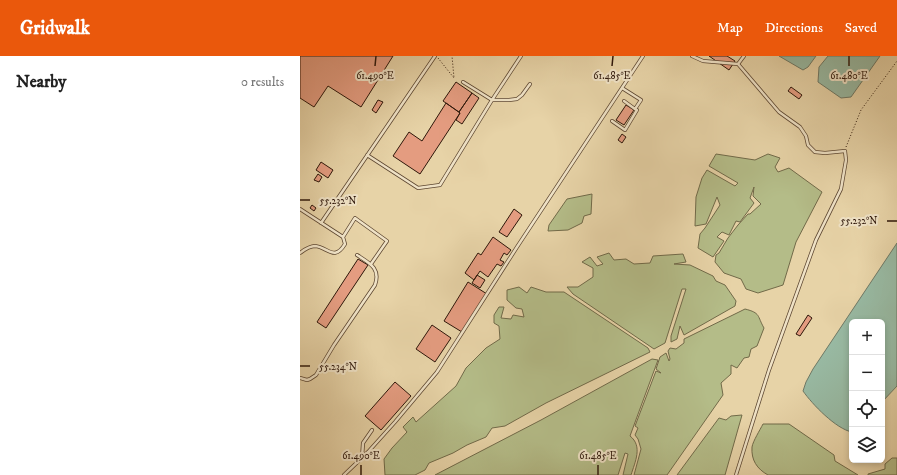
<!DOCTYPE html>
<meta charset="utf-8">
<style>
:root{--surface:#fff;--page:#f6f6f6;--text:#222;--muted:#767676;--line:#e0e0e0;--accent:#ea580c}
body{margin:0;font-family:"IM FELL DW Pica",serif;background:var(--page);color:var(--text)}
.controls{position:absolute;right:12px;bottom:12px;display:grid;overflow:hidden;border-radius:6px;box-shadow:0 2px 6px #0003}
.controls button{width:36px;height:36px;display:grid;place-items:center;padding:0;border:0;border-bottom:1px solid var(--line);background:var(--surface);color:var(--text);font:20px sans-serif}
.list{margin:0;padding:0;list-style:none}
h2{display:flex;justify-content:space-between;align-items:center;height:52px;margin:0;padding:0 16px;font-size:17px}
h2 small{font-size:13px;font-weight:400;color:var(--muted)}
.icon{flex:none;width:22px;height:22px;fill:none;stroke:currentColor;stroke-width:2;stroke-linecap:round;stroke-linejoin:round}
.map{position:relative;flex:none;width:597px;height:419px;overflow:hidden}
header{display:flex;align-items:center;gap:24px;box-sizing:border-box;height:56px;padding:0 20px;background:var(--accent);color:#fff}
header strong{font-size:19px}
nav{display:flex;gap:22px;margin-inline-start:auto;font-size:14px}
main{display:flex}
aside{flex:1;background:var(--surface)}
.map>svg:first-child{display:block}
.green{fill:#b4bc88;stroke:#716a49}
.water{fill:#98b9a2;stroke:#6e7865}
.building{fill:#e49c80;stroke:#2e170a}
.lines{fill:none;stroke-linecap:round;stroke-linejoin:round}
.lane-casing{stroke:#5c4631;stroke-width:4}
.path{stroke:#2e170a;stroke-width:1;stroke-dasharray:1 2;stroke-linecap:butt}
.lane{stroke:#efe2c6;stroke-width:2.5}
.ticks{fill:none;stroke:#2e170a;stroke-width:1.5}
.ticks-label{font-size:10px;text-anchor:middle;fill:#2e170a;stroke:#efe2c6;stroke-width:4;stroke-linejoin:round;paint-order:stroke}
</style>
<header>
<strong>Gridwalk</strong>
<nav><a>Map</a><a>Directions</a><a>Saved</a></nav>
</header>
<main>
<aside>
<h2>Nearby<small>0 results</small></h2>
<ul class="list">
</ul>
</aside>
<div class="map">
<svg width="597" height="419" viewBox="0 0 597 419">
<rect width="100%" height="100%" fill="#e7d3a7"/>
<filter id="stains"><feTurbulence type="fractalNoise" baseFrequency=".005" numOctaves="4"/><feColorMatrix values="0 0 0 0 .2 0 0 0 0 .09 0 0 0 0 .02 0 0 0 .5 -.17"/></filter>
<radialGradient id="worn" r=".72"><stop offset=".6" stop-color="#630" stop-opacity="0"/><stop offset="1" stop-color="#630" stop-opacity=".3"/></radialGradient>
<!-- green -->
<path class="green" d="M416 98 455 104 468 98 480 102 475 111 478 116 489 112 522 136 496 186 483 229 458 237 446 233 441 223 424 217 415 206 416 199 419 197 428 182 438 169 448 158H450L461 148 453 140 454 131 450 142 454 147 440 166 436 165 429 179 422 176 417 181 424 185 413 201 398 192 400 178 405 172 420 149 417 141 406 168 395 170 396 141 402 122 407 114 435 130 438 127 409 110Z
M292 138 291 158 284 160 282 167 268 174 248 175 249 169 267 143Z
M309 197 314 204 326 203 334 208 350 207 353 200 383 198 386 206 374 208 390 209 413 220 416 225 425 229 436 245 435 250 384 279 380 270 377 283 371 286V280L386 233H382L365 287 354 293 273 238 267 231H278L293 221V212L282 206 290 201 297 210 303 208 297 201Z
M219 231 227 237 231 231 246 236H264L348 292 350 296 246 347 205 370 192 372 186 381 167 389 153 397 129 407 125 414 115 419H85L84 403 92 392 107 376 103 371 113 361 116 366 156 330 166 312 186 292 200 283 199 270 194 267V259L199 251H204L201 262 211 263 213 259 224 261 222 253 216 252 207 244V234Z
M445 253C461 257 457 260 464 272L457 290 451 293 449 301 444 302 437 312 431 309V318L421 327 423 339 367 419H334L341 393 338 383 335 379 338 372 335 370 356 315 361 317 356 313 360 301 366 297 369 305 370 303 368 295 370 292 376 293 384 287V283L439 256Z
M352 303 358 304 334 369 330 380C343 390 335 406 331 419H323L328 398 325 397 318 419H135L241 364Z
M442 359 425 419H377L419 362 426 364 431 360Z
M463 368H489L534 399 535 405 558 419H468C457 413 451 404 452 391 453 385 460 374 463 368Z
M592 402H597V419H568V418L585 413V408Z"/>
<!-- water -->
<path class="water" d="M479 0H516L508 11 503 14Z
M528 0H580L551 41 541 42 518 26 519 11Z
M597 187V330L582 346V266H552V376C536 373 512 348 503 335L506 326 513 313Z"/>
<!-- building -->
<path class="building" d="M0 0H93L61 51 28 30 14 51 0 42Z
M409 0H427L435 5 429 14Z
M156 26 172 37 159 56 143 45Z
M491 31 502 39 499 43 488 35Z
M172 37 179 42 162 68 156 64 160 57 159 56Z
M78 44 83 46 76 57 72 54Z
M146 47 160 57 120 118 93 100 109 76 122 85Z
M326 49 334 54 324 69 316 64Z
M322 78 326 81 322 87 318 84Z
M21 106 33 114 28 122 16 114Z
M18 118 22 121 19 126 14 124Z
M12 149 16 152 14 155 10 152Z
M214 153 222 159 207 181 199 176Z
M193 181 211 194 207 199 204 197 200 204 204 206 201 210 197 208 188 221 180 215 174 224 165 217 178 197 181 199Z
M58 203 68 209 26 272 17 266Z
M177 219 185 224 180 232 172 227Z
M168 226 187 238 162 276 144 265Z
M508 259 512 262 500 280 496 278Z
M132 269 151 282 135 306 116 293Z
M95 326 111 340 81 374 65 360Z"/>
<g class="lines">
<defs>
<path id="lane" d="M392 0 403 5 438 8 479 56 500 71 506 80 508 89 515 96 525 97 545 95 546 104 541 133 516 184 469 314 436 419
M438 8 444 0
M163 26 192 44H209L217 43 222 39 230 28
M324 45 335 53
M312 65 325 74 337 54 335 53 341 44 322 32
M67 99 118 132 140 129 192 44 221 0
M0 153 43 181 55 162 87 185 71 208
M21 167 135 0
M0 197C4 194 9 190 15 190 28 191 34 206 45 188L43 181
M0 322 7 324 10 323 16 319 34 289 75 229C81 212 69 207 57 199
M62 402 63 387 72 374
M44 419 68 396 95 366 137 316 217 191 343 0"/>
</defs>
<!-- lane casing -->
<use href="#lane" class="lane-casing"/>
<!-- path -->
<path class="path" d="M138 2 154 22 152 0
M546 91 561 54 597 5"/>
<!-- lane -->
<use href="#lane" class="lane"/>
</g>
<!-- ticks -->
<path class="ticks" d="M75 10 76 0M312 10 313 0M549 10V0M0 144H10M587 165H597M0 310H10M61 419V409M298 419V409"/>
<g class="ticks-label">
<text x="75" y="23">61.490°E</text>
<text x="312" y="23">61.485°E</text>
<text x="549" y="23">61.480°E</text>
<text x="38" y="148">55.232°N</text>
<text x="559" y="168">55.232°N</text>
<text x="38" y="314">55.234°N</text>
<text x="61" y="403">61.490°E</text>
<text x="298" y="403">61.485°E</text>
</g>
<rect width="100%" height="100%" filter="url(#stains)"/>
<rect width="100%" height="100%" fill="url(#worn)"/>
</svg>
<div class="controls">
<button>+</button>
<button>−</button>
<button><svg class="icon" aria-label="locate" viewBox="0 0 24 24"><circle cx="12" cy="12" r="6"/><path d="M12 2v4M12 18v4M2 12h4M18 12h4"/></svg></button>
<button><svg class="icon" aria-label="layers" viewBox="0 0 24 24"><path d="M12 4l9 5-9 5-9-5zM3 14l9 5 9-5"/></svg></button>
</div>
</div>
</main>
